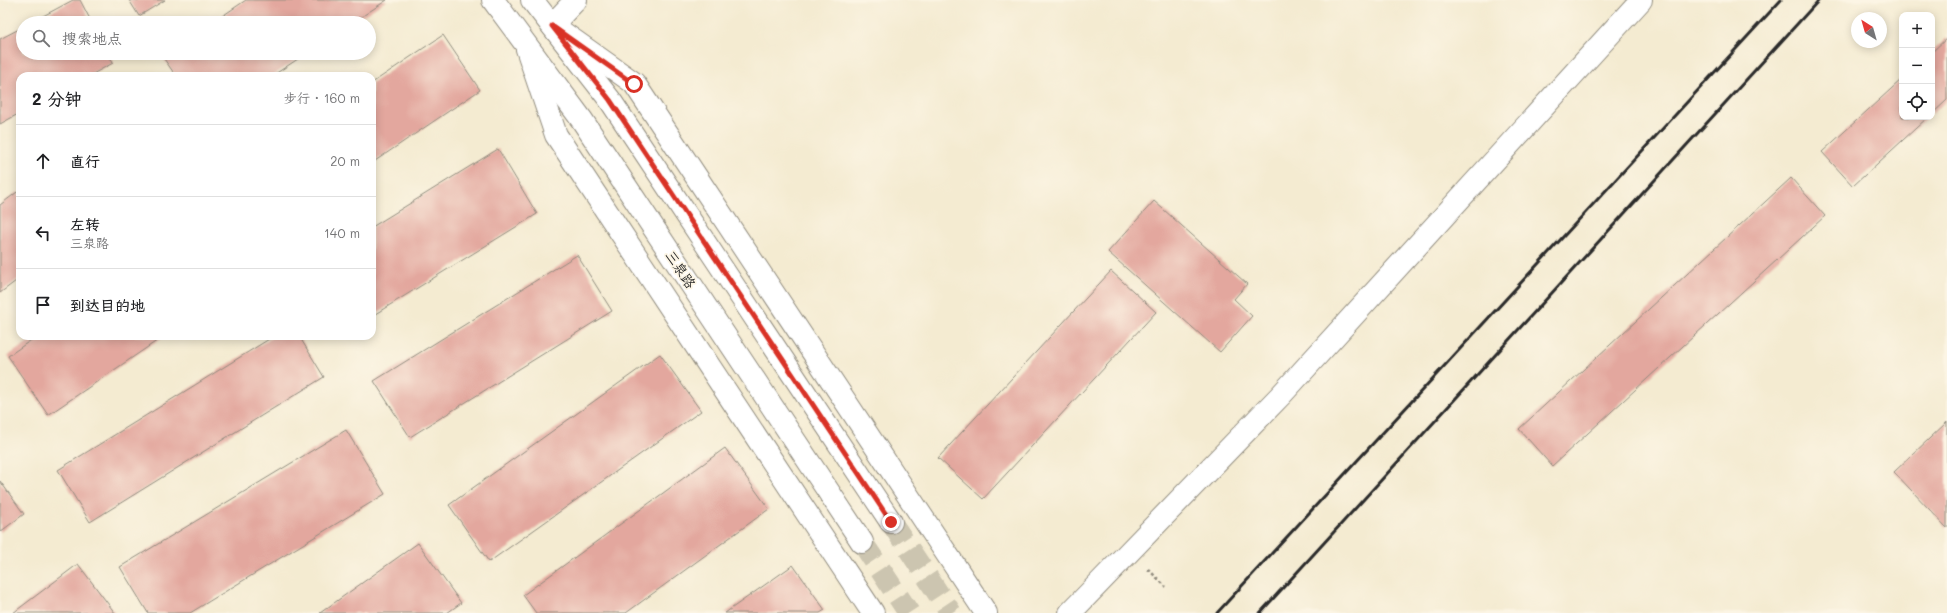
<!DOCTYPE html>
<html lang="zh">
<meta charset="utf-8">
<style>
:root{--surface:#fff;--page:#f2f2f2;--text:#202124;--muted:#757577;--line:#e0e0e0}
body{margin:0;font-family:Mali,"LXGW WenKai TC",sans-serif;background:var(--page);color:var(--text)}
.controls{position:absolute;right:12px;top:12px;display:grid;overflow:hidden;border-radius:8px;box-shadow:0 2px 10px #0003}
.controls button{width:36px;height:36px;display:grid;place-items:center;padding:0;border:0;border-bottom:1px solid var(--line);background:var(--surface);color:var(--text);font:20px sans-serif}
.compass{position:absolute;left:1851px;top:12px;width:36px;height:36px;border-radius:50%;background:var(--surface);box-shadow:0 2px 10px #0003;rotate:323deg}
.stop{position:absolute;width:12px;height:12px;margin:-9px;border:3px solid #d93025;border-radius:50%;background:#fff}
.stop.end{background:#d93025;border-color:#fff;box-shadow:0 1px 4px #0008}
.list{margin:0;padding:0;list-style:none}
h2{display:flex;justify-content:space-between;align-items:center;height:52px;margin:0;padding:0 16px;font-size:17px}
h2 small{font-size:13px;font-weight:400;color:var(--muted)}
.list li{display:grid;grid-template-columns:26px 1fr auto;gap:12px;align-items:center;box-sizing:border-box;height:72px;padding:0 16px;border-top:1px solid var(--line)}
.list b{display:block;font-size:15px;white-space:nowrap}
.list p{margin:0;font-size:13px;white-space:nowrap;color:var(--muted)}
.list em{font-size:13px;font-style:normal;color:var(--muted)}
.icon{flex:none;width:22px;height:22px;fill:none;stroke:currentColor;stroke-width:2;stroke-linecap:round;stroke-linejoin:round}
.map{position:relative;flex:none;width:1947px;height:613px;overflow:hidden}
.search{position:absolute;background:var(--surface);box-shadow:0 2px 10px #0003;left:16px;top:16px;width:360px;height:44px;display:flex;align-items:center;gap:10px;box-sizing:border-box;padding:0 14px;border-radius:22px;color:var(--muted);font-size:15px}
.panel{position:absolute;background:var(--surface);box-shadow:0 2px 10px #0003;left:16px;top:72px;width:360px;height:268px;border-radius:12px}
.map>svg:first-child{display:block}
.building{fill:#e3a79e}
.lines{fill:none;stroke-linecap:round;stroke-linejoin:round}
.secondary-tunnel{stroke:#ccc5b0;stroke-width:22;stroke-dasharray:22 11;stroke-linecap:butt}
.street-casing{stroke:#908b7e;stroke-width:24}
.secondary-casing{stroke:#908b7e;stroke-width:24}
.path{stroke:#908b7e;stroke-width:2.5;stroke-dasharray:3 3;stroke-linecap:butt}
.street{stroke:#fff;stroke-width:22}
.secondary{stroke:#fff;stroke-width:22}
.rail{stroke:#2b2b2b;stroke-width:3}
.route{stroke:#d93025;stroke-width:5}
.labels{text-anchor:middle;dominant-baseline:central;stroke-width:3.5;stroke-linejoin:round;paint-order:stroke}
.street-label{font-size:14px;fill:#2b2b2b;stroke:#fcf5e5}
</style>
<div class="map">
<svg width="1947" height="613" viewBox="0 0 1947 613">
<rect width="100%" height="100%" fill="#fcf5e5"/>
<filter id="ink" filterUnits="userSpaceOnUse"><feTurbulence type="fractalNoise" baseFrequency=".025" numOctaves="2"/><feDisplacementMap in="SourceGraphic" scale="8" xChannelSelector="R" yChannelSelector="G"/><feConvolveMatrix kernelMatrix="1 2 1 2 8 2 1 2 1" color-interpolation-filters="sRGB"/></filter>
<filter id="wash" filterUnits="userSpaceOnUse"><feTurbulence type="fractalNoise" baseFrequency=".012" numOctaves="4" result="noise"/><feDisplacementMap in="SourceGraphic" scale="16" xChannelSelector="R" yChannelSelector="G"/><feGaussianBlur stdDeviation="0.9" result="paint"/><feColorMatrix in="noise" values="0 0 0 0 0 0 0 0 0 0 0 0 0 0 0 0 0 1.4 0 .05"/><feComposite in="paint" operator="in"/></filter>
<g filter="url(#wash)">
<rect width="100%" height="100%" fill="#f4ebd1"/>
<g id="blocks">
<!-- building -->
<path class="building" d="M73 0H80L92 23H30Z
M129 0H165L139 16Z
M246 0H387L352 23H212Z
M23 27V53H108L113 63 89 76H20V113L0 124V39Z
M443 35 480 90 372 163V83Z
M1947 38V100L1932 114V52Z
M167 53H307L272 76H176L162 56Z
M1902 79V117H1928L1853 186 1822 152Z
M498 149 537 214 372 316V227Z
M1791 178 1825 216 1552 466 1519 429Z
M17 192 20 196V278L0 293V205Z
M1154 201 1247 284 1234 299 1252 316 1220 352 1108 252Z
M577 255 612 311 410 437 374 381Z
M1111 271 1156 312 983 499 938 458Z
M37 336H164L48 415 8 356Z
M274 336H299L324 377 90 522 58 470Z
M660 354 701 411 489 562 449 505Z
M1947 422V528L1894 472Z
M346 430 385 494 190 613H148L120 567Z
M725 448 769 509 626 613H536L523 595Z
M0 481 24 514 0 532Z
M418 543 461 603 447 613H320Z
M78 564 115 613H13Z
M793 565 825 610 820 613H725Z"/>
</g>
</g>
<g filter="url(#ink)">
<use href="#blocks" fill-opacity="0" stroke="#908b7e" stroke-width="1"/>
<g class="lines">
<!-- secondary-tunnel -->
<path class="secondary-tunnel" d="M891 522 951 613
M862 542 909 613"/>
<defs>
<path id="street" d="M576 0 552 25 634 83 986 613
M527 49 556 135 873 613
M1070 613 1281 395 1641 0"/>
<path id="secondary" d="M493 0 582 120 862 542
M532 0 610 100 891 522"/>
</defs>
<!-- street casing -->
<use href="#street" class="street-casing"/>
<!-- secondary casing -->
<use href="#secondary" class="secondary-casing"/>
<!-- path -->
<path class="path" d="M1148 569 1166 587"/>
<!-- street -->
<use href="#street" class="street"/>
<!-- secondary -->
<use href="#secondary" class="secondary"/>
<!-- rail -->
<path class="rail" d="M1217 613 1781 0
M1260 613 1819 0"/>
</g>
</g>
<g class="lines" filter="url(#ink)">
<!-- route -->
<path class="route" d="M634 84 552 26 610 100 891 522"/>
</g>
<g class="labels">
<!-- street labels -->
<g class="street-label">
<text transform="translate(681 269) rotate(56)">三泉路</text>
</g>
</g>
</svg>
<div class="controls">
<button>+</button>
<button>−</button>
<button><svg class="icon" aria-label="locate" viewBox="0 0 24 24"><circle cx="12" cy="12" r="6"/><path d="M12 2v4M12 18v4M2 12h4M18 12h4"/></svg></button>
</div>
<svg class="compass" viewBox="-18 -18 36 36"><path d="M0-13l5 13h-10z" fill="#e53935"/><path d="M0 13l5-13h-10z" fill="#757577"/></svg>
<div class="stop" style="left:634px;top:84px"></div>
<div class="stop end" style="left:891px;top:522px"></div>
<div class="search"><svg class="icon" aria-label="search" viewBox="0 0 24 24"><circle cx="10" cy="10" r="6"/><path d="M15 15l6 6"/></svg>搜索地点</div>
<section class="panel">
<h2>2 分钟<small>步行 · 160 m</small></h2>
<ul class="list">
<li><svg class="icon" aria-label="ahead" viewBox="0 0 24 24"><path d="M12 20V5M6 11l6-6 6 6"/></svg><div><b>直行</b></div><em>20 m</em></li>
<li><svg class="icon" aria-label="left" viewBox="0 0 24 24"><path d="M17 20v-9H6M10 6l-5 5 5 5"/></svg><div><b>左转</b><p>三泉路</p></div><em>140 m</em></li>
<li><svg class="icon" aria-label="arrive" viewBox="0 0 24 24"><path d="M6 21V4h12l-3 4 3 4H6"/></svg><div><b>到达目的地</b></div></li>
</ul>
</section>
</div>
